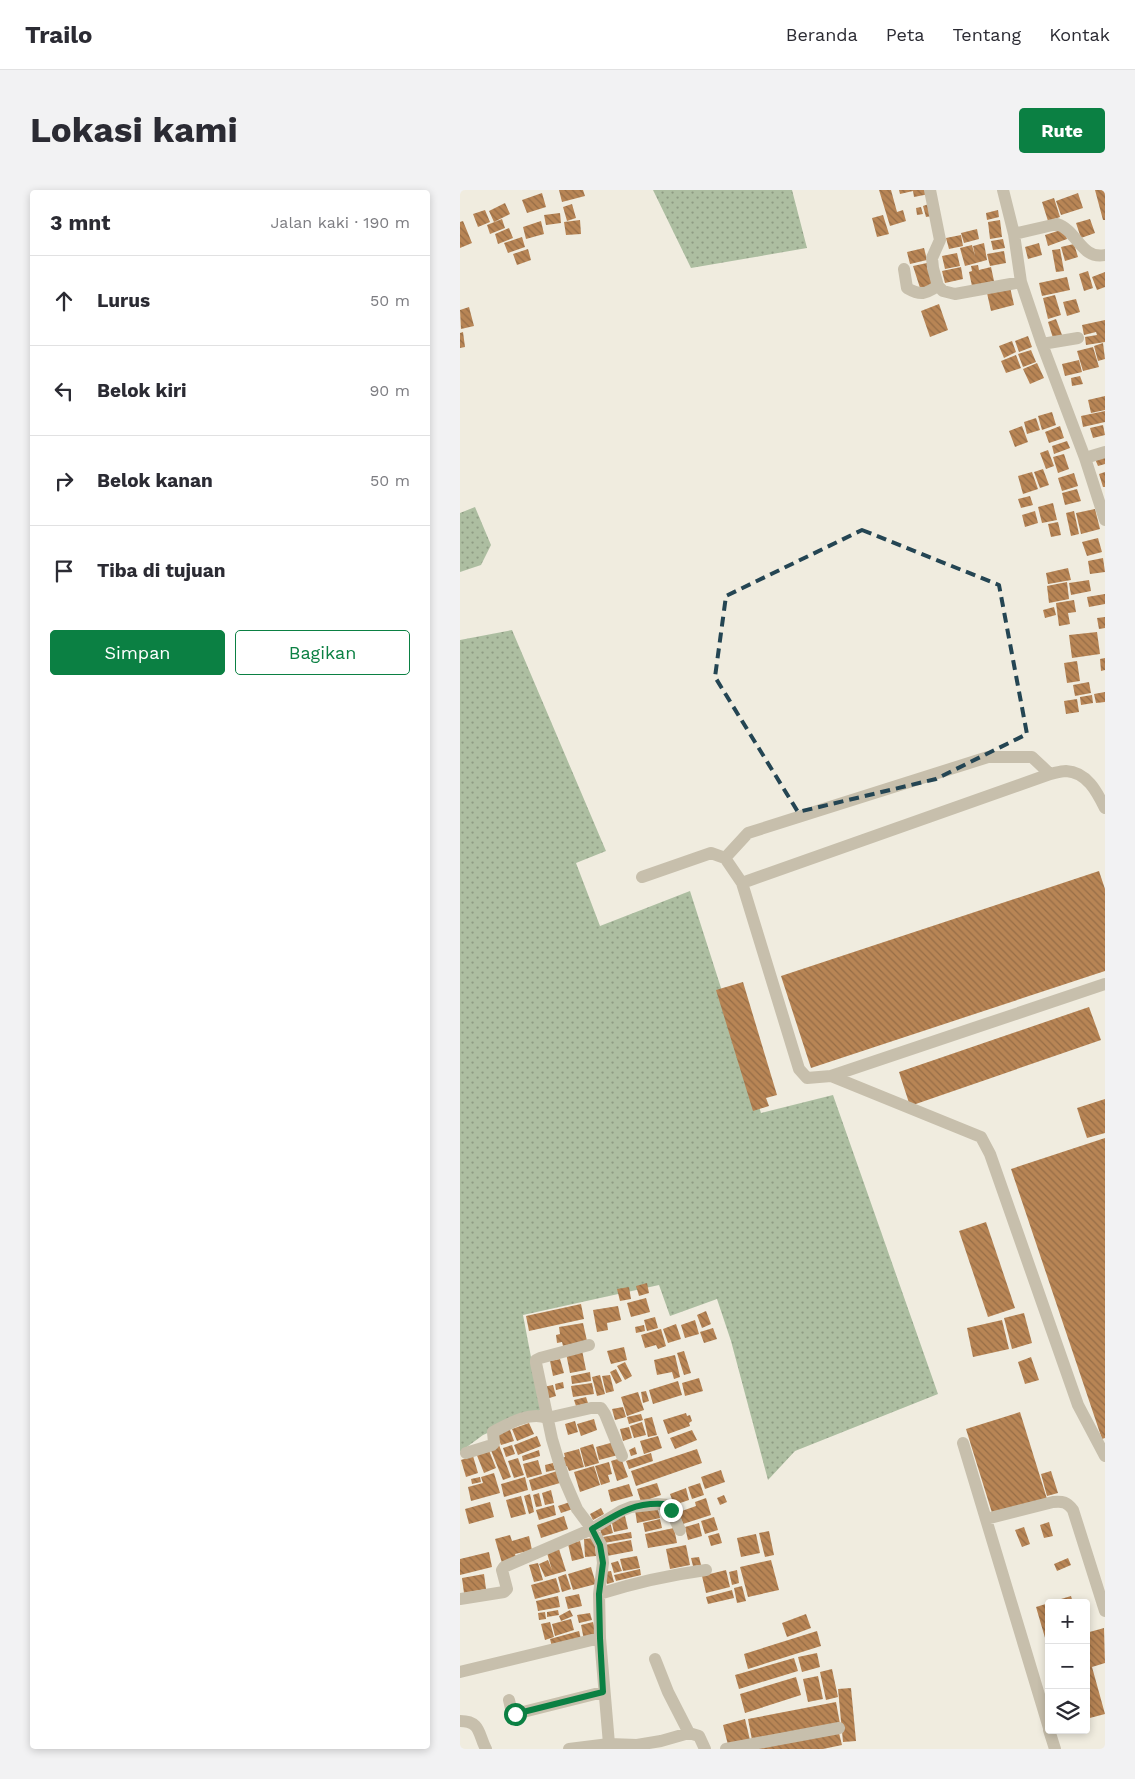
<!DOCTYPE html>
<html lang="id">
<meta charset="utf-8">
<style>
:root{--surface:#fff;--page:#f2f2f3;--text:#2b2b33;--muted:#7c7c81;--line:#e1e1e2;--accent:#0b8043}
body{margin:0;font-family:"Work Sans",sans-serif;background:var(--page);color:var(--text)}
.controls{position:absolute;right:15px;bottom:15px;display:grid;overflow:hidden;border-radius:5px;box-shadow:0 2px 8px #0003}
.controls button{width:45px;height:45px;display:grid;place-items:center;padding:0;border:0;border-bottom:1px solid var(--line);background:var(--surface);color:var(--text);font:25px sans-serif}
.stop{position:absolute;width:15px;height:15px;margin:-11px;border:4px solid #0b8043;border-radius:50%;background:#fff}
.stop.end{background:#0b8043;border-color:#fff;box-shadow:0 1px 5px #0008}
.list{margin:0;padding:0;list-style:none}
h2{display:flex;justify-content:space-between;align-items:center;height:65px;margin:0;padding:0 20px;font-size:21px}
h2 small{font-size:16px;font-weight:400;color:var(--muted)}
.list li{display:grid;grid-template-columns:32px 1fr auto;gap:15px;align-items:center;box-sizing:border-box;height:90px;padding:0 20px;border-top:1px solid var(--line)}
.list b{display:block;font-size:19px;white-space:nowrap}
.list em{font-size:16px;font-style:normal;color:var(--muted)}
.actions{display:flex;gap:10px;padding:15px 20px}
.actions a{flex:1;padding:11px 0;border:1px solid var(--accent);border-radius:5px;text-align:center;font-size:18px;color:var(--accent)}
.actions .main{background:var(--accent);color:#fff}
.icon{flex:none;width:28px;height:28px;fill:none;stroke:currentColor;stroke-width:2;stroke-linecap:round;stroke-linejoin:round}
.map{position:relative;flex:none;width:645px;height:1559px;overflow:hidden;border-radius:5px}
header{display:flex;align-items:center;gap:30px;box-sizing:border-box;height:70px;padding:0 25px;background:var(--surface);border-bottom:1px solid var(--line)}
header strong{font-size:24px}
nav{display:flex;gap:28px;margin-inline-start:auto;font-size:18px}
.intro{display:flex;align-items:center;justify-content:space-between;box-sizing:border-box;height:120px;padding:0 30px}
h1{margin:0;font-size:35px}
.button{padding:12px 22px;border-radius:5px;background:var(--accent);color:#fff;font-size:18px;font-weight:700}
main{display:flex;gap:30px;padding:0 30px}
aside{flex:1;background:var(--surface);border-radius:5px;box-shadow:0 2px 8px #0003}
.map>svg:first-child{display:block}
.grass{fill:url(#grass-dots)}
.building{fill:url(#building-back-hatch)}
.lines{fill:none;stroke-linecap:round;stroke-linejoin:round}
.minor{stroke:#c7bfac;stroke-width:12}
.route{stroke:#0b8043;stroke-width:6}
.marked{fill:none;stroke:#244553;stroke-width:4;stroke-dasharray:10 6;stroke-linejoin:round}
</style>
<header>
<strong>Trailo</strong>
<nav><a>Beranda</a><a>Peta</a><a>Tentang</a><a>Kontak</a></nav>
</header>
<div class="intro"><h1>Lokasi kami</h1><a class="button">Rute</a></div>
<main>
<aside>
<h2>3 mnt<small>Jalan kaki · 190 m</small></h2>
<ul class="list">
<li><svg class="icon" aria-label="ahead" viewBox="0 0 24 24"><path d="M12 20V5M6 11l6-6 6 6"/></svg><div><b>Lurus</b></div><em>50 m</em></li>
<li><svg class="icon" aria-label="left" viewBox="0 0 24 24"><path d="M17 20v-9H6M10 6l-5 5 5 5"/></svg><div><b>Belok kiri</b></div><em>90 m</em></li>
<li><svg class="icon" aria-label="right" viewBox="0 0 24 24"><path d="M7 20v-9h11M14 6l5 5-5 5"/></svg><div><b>Belok kanan</b></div><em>50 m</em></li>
<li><svg class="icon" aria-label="arrive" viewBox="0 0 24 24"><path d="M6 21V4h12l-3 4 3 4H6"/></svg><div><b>Tiba di tujuan</b></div></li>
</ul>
<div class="actions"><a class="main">Simpan</a><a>Bagikan</a></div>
</aside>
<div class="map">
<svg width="645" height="1559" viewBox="0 0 645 1559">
<defs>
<pattern id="grass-dots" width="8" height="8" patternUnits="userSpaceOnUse" patternTransform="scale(1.25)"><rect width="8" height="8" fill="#adbea1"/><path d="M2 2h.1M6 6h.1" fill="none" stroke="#8e9b83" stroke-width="1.8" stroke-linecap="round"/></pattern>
<pattern id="building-back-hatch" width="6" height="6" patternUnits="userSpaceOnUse" patternTransform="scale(1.25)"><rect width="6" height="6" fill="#b88555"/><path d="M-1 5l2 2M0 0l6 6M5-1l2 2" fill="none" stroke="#966d47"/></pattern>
</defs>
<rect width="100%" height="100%" fill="#f0ecdf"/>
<!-- grass -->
<path class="grass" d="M193 0H332L347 58 231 78Z
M15 317 31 355 21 375 0 382V323Z
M52 440 146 661 116 673 140 736 230 701 301 923 373 905 478 1204 335 1261 308 1290 271 1151 257 1109 210 1126 199 1095 63 1125 81 1220 23 1245 0 1262V450Z"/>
<!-- building -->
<path class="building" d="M99 0H123L125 6 102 12Z
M419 0H431L437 22 443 20 446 31 430 36Z
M439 0H468L469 4 454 7 453 1 440 4Z
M635 0H645V30H643Z
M82 3 86 17 67 23 62 10Z
M618 3 623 18 601 25 596 11Z
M594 8 600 27 588 31 582 12Z
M45 13 50 24 34 32 29 21Z
M112 14 116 28 107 31 103 17Z
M469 14 472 26 466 27 463 16Z
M461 17 463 24 457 25 456 18Z
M25 20 30 32 18 37 13 24Z
M538 20 539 27 527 30 526 23Z
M100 23 101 33 86 35 84 25Z
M423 25 429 44 417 47 412 28Z
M42 29 45 38 30 44 27 35Z
M630 29 635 43 621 48 616 33Z
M120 30 121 44 106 45 104 32Z
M540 30 542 47 530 49 528 32Z
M3 31 12 53 0 58V32Z
M81 31 84 44 66 49 63 37Z
M49 38 53 48 38 54 35 44Z
M517 39 519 49 504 53 501 43Z
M604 39 607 49 588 56 585 45Z
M501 45 503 56 489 59 486 48Z
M62 47 65 57 48 63 44 53Z
M543 49 545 58 533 60 531 51Z
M524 53 527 70 505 76 500 58 512 55 515 66 513 56Z
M579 53 582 65 568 69 565 57Z
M614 54 618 67 605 71 601 57Z
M464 58 467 70 450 74 447 62Z
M68 59 71 70 57 75 53 64Z
M600 59 604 81 596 82 592 60Z
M544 61 546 73 530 76 527 64Z
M497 63 500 76 485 79 482 66Z
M467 73 473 97 461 101 453 76Z
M518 75 519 80 531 77 534 91 512 96 509 82 512 81 511 76Z
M501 77 503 89 485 93 482 81Z
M628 81 633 98 624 101 619 84Z
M645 82V97L637 100 632 87Z
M607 87 610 100 582 106 579 93Z
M550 97 554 115 531 121 527 103Z
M595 105 601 125 588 129 583 108Z
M616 109 620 122 607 126 603 112Z
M479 114 488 140 470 147 461 121Z
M9 117 14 136 1 139 0 120Z
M596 129 602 145 593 148 588 132Z
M645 130V152L626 155 625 147 637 145 636 142 624 145 622 135Z
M3 142 5 157 0 158V143Z
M568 146 572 157 559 162 555 151Z
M552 151 556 162 544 168 539 156Z
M643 153 645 169 638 171 634 156Z
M633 157 639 177 623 181 617 161Z
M571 160 576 172 563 177 558 164Z
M556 165 561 178 546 183 541 171Z
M619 170 622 182 605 186 602 174Z
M577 173 584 188 570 194 563 179Z
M620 186 623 194 612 196 611 188Z
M645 206V220L631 223 628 210Z
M645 221V232L623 237 621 226Z
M592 222 596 235 582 240 578 226Z
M576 228 580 240 567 244 564 232Z
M643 235 645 245 633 248 630 238Z
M562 236 568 252 555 257 549 241Z
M600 236 604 248 589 253 585 242Z
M607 251 610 258 594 264 592 256Z
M588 260 594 276 586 279 580 263Z
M604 264 609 279 598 283 593 267Z
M645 265V274L638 276 635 269Z
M583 279 589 295 580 298 574 282Z
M572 282 578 299 563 304 558 286Z
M645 282V297H643L639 284Z
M614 283 618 296 602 301 598 288Z
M617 299 621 311 605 315 602 303Z
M570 306 573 315 561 318 558 309Z
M593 313 597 330 582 333 578 317Z
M635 319 640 339 621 344 616 323Z
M575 321 578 333 565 337 562 325Z
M614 321 619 344 611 346 606 323Z
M598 332 601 345 591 347 588 334Z
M638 348 642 362 627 366 622 352Z
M643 368 645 382 630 384 628 371Z
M608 378 611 390 588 394 586 383Z
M629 390 631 401 611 405 609 393Z
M607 392 609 409 589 413 587 396Z
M645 404V414L629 417 627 407Z
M614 410 616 422 608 423 610 434 599 436 596 413Z
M594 417 596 425 585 428 583 420Z
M645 427V438L639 439 637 428Z
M637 442 640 464 612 468 609 445Z
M645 468V480L641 481 640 469Z
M617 471 620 491 607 493 604 473Z
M629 492 631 503 615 506 613 495Z
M645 502V512L636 513 634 504Z
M632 505 633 513 621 515 620 507Z
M617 509 619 522 606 524 604 511Z
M639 681 645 699V781L351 878 321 786Z
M283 792 317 905 306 908 309 916 293 921 256 800Z
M629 817 641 850 450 916 439 882Z
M645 909V943L627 948 617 918Z
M645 948V1248L642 1249 551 979Z
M526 1032 555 1118 528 1127 499 1041Z
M187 1093 189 1103 179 1106 176 1096Z
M169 1097 171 1109 160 1111 157 1099Z
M186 1108 190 1122 171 1127 167 1113Z
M121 1114 124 1129 69 1141 66 1126Z
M158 1116 161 1130 147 1133 148 1140 137 1142 133 1120Z
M246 1121 251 1134 242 1138 237 1125Z
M564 1123 572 1153 552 1159 544 1128Z
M195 1127 198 1138 187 1141 184 1130Z
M235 1130 239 1144 225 1148 221 1135Z
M542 1130 549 1159 513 1167 507 1138Z
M123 1133 127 1151 103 1156 102 1152 97 1153 96 1145 100 1144 99 1137Z
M216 1134 221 1149 208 1153 203 1139Z
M184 1135 185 1141 176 1143 175 1137Z
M253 1138 257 1149 244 1153 240 1142Z
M201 1139 206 1156 198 1159 196 1155 185 1158 181 1145Z
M164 1157 167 1170 151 1174 147 1161Z
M122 1160 126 1180 110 1183 106 1163Z
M224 1161 231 1183 224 1185 217 1163Z
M215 1165 220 1187 214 1189 212 1182 197 1185 194 1170Z
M571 1167 579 1190 565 1194 558 1172Z
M100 1169 104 1183 93 1186 90 1171Z
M165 1172 172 1186 165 1190 157 1176Z
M156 1179 162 1191 156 1194 150 1182Z
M130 1182 131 1191 112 1194 111 1186Z
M140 1185 145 1204 137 1206 132 1187Z
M150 1185 154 1201 146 1203 142 1186Z
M239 1188 243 1201 225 1206 222 1193Z
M218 1191 222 1205 193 1214 189 1200Z
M103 1192 104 1198 96 1200 95 1194Z
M132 1193 134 1204 113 1207 111 1196Z
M93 1195 96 1206 86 1209 83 1197Z
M186 1201 189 1211 183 1213 181 1202Z
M178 1202 184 1220 167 1226 161 1207Z
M126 1207 128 1213 116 1216 114 1210Z
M163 1217 166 1227 155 1230 152 1219Z
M560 1222 587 1309 533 1326 506 1239Z
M226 1223 227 1226 230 1225 232 1231 229 1233 230 1236 208 1244 203 1230Z
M181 1224 183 1230 169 1234 167 1227Z
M192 1227 197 1245 188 1247 184 1229Z
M134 1229 137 1240 121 1246 117 1234Z
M115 1231 118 1242 108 1245 105 1234Z
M182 1232 186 1245 174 1248 170 1236Z
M69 1233 74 1244 57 1251 52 1239Z
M49 1237 54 1251 41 1255 36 1242Z
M169 1237 172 1248 163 1251 160 1239Z
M232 1240 237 1250 215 1259 210 1248Z
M77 1246 81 1256 58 1265 54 1255Z
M198 1246 202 1258 184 1264 180 1251Z
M154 1252 158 1265 139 1270 136 1257Z
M133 1254 139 1273 125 1277 120 1258Z
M39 1255 51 1287 43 1290 30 1258Z
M52 1255 55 1264 46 1267 43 1258Z
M175 1257 177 1264 171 1266 169 1260Z
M28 1258 36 1278 24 1283 16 1263Z
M119 1259 124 1277 109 1281 107 1276 104 1277 102 1268 105 1267 104 1263Z
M237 1259 242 1273 176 1296 171 1281Z
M79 1260 80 1266 63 1271 62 1266Z
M191 1263 193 1271 169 1279 166 1271Z
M13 1266 18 1283 6 1287 1 1270Z
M58 1268 64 1285 54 1288 48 1271Z
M161 1268 168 1287 157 1291 151 1271Z
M78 1270 82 1284 67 1288 63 1274Z
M149 1272 152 1284 148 1285 150 1292 141 1295 135 1276Z
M93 1273 95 1280 86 1282 85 1275Z
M134 1276 140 1295 120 1302 114 1282Z
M261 1280 265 1292 245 1299 241 1287Z
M97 1281 100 1293 72 1301 69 1290Z
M591 1281 598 1303 587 1306 581 1284Z
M34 1283 40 1303 11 1311 8 1297 23 1293 21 1287Z
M20 1287 21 1292 12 1294 11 1289Z
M65 1287 68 1300 44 1307 41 1294Z
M197 1293 201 1305 181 1312 177 1299Z
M240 1293 244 1305 232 1309 228 1297Z
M169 1294 173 1306 151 1312 148 1300Z
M226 1298 229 1310 214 1315 210 1304Z
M91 1300 94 1313 85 1315 82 1303Z
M79 1303 82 1316 76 1317 73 1305Z
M70 1304 74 1322 69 1324 64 1306Z
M264 1305 267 1312 260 1315 257 1308Z
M61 1306 66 1324 51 1328 46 1310Z
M246 1308 251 1325 223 1334 219 1322 236 1316 235 1312Z
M30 1312 34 1327 9 1334 5 1319Z
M110 1312 113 1319 101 1323 98 1316Z
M94 1315 96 1325 79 1330 76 1320Z
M197 1316 200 1328 177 1333 175 1320Z
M141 1318 144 1324 133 1330 130 1324Z
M104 1326 108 1339 81 1348 77 1335Z
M165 1326 168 1339 154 1342 151 1329Z
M254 1327 258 1340 245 1344 241 1331Z
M200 1329 202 1338 185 1342 183 1333Z
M150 1332 153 1343 142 1346 139 1336Z
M589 1332 593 1346 584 1348 580 1335Z
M239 1333 242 1346 228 1350 225 1337Z
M564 1337 570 1354 562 1357 555 1340Z
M214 1338 217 1353 188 1358 185 1344Z
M309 1341 314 1365 305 1367 299 1343Z
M171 1342 172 1348 144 1353 143 1347Z
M259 1343 262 1353 251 1356 248 1346Z
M296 1344 300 1363 281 1367 277 1348Z
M50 1345 52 1351 69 1346 72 1360 55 1364 57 1370 42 1373 35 1349Z
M134 1348 136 1366 125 1367 124 1349Z
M171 1350 173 1361 147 1366 145 1355Z
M120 1351 124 1368 112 1371 108 1354Z
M226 1355 230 1375 210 1379 206 1359Z
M99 1359 106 1381 85 1387 79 1374 88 1370 92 1380 87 1363Z
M29 1362 32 1377 0 1385V1369Z
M177 1366 180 1378 163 1381 160 1369Z
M239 1367 241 1375 233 1376 231 1368Z
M608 1368 611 1375 597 1381 594 1374Z
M311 1370 319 1400 288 1407 280 1377Z
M158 1371 162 1381 154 1383 151 1373Z
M78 1373 83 1390 74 1392 69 1375Z
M131 1377 136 1394 113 1400 108 1384Z
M180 1379 181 1385 156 1391 154 1385Z
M266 1380 270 1397 246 1403 242 1386Z
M277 1380 279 1393 272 1395 269 1382Z
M151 1381 154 1392 147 1394 144 1382Z
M24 1384 26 1399 4 1403 2 1388Z
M106 1384 111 1399 102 1402 98 1387Z
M96 1388 100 1402 75 1409 71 1395Z
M282 1396 286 1411 277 1413 274 1398Z
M272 1400 274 1408 248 1414 246 1407Z
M119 1404 122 1416 108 1419 105 1407Z
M98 1406 100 1417 78 1421 76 1411Z
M611 1406 613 1413H591V1412Z
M589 1413V1458H588L576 1417Z
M98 1420 99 1425 87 1427V1422Z
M110 1420 113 1426 101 1431 99 1426Z
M85 1422 86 1429 79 1430 78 1423Z
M130 1423 132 1430 119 1433 117 1425Z
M346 1424 351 1438 327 1447 322 1433Z
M111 1429 114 1440 95 1446 92 1434Z
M90 1432 94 1447 85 1450 81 1434Z
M133 1432 137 1447 124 1450 121 1435Z
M644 1438 645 1473 632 1477 645 1524 626 1529V1443Z
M119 1441 121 1449 92 1457 90 1449Z
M357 1441 361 1456 288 1479 284 1464Z
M357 1463 360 1477 342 1482 338 1467Z
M334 1468 338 1481 279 1499 275 1485Z
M372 1479 378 1507 366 1510 360 1482Z
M358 1486 363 1509 348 1512 343 1489Z
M336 1487 341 1505 285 1523 280 1504Z
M391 1498 396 1551 383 1552 378 1499Z
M376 1512 380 1534 292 1550 288 1529Z
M285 1529 290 1550 268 1555 263 1535Z
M378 1539 382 1555 363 1559H288Z"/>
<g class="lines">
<!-- minor -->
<path class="minor" d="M470 0 480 50 472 68 473 78 478 96 483 101 495 104 561 92
M543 0 554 44 561 92 582 154 625 268 645 330
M554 44 597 34C617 40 621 70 645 65
M444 79 447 98C461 106 465 104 478 96
M582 154 618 148
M625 268 645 262
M265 668 288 643 528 567H572L590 584
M182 687 251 663 265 668 282 693 339 879 347 888 371 886 645 794
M282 693 590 584C595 583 601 581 606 581 627 582 637 602 645 618
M371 886 521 947 530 964 618 1215 645 1266
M129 1155 80 1168 76 1170V1173L92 1249 104 1289 117 1319 132 1339 141 1355 143 1373 139 1404 140 1448 149 1554
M503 1253 589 1538
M6 1263 32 1255 34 1253 33 1242C48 1234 70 1221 87 1228L131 1218H141L145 1224 162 1266
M526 1329 593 1312C603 1311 607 1312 613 1320L645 1421
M139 1404C174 1393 209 1385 246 1380
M0 1409 44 1402 47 1399 42 1380 44 1377 132 1339 161 1321 171 1317 198 1314 208 1315 220 1340
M195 1469 208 1502 229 1543
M0 1482 140 1448
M49 1510 52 1523 55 1524 143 1502
M0 1531C21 1531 18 1544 26 1559
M589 1540 595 1559
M109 1559 149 1554 177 1555 201 1551 229 1543 239 1546 245 1559
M266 1559 379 1538"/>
</g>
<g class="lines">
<!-- route -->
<path class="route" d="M55 1524 143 1502 140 1448 139 1404 143 1373 140 1355 132 1339C157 1324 174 1312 204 1314L211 1320"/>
</g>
<!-- marked area -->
<path class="marked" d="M402 340 539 395 567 544 476 589 338 622 255 487 266 406Z"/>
</svg>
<div class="controls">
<button>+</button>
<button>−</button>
<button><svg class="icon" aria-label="layers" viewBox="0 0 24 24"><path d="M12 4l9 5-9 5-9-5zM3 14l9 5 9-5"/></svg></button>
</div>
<div class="stop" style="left:55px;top:1524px"></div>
<div class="stop end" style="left:211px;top:1320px"></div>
</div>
</main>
